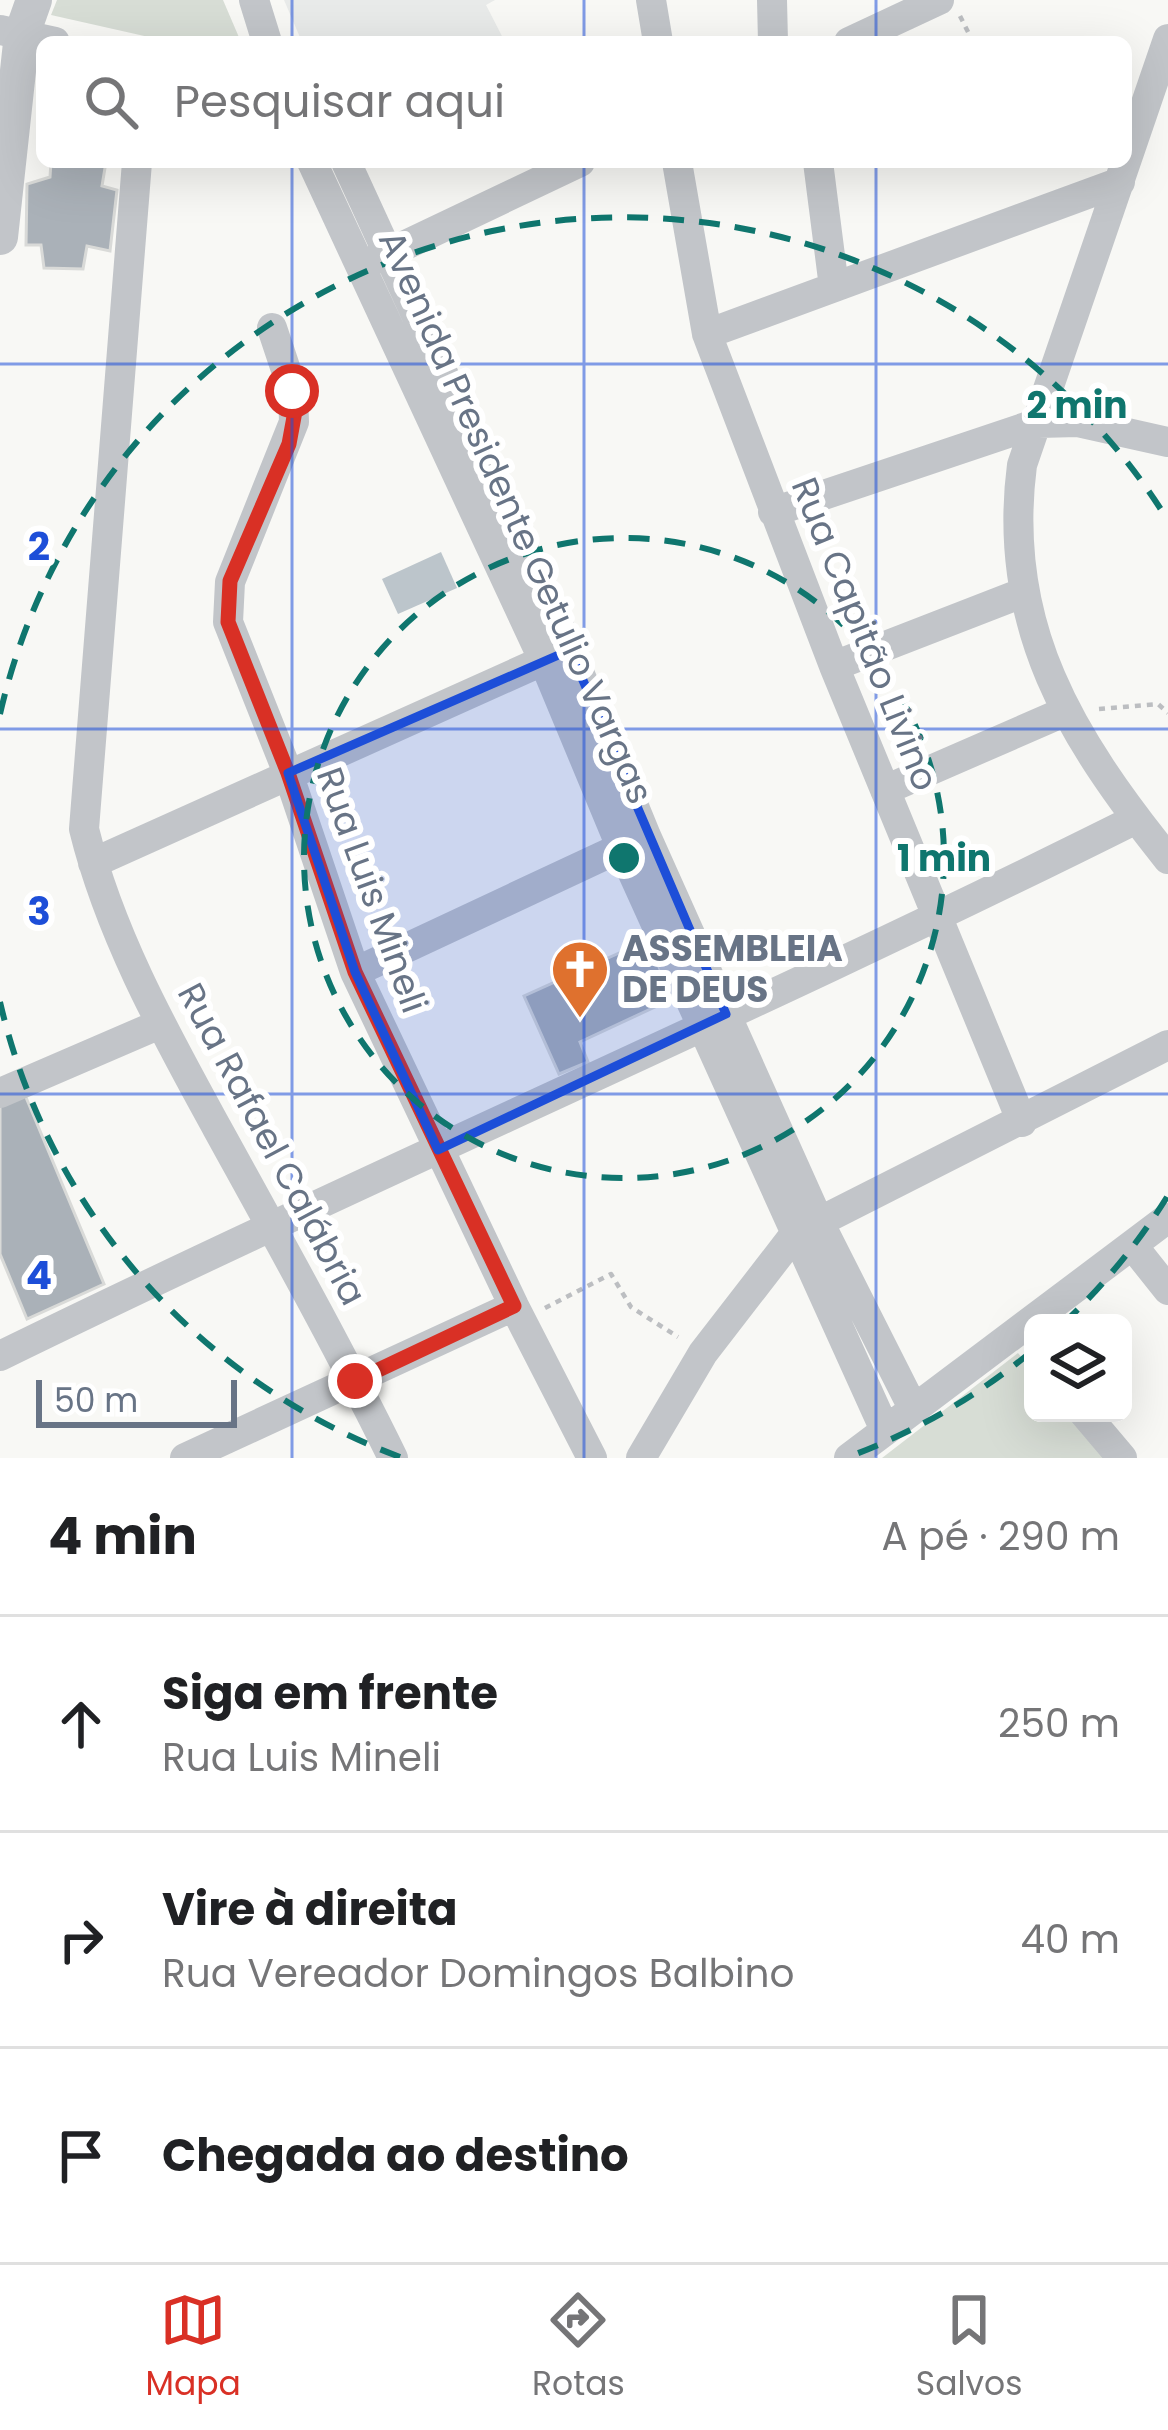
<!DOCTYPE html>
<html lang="pt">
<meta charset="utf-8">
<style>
:root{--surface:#fff;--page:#f6f6f6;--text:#202124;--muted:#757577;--line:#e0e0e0;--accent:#d93025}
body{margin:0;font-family:Poppins,sans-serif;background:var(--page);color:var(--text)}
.controls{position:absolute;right:36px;bottom:36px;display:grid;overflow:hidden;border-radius:18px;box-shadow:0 12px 48px #0002}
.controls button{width:108px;height:108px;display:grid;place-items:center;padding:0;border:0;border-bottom:3px solid var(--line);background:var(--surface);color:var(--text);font:60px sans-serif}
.scale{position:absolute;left:36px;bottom:30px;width:201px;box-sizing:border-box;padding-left:12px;border:6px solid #687486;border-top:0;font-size:33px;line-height:42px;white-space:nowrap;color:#687486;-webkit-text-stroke:9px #fff;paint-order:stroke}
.stop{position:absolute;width:36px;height:36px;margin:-27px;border:9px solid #d93025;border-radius:50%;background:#fff}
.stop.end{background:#d93025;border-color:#fff;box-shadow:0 3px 12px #0008}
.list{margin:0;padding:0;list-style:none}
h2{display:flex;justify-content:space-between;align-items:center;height:156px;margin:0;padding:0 48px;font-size:51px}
h2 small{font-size:39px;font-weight:400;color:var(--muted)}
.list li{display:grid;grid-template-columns:78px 1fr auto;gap:36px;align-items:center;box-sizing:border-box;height:216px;padding:0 48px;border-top:3px solid var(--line)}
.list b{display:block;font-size:45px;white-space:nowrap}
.list p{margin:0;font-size:39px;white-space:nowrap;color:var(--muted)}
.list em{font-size:39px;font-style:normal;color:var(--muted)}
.icon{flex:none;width:66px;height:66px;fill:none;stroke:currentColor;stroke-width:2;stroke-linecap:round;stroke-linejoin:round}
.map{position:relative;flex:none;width:1168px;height:1458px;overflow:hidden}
.search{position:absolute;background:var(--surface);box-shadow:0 12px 48px #0002;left:36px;right:36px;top:36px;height:132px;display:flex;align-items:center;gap:30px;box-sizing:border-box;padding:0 42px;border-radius:18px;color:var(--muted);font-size:45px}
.sheet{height:804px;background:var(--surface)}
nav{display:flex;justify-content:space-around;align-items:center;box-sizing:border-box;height:168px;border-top:3px solid var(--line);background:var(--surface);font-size:33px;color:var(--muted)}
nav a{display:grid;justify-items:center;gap:6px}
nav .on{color:var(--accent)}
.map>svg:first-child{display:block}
.built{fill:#e8eae9}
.green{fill:#d7ddd5}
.water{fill:#bcc5cb}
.building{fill:#aab1b8;stroke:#d9dad8;stroke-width:3}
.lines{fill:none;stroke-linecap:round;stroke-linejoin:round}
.path{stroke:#bcbec1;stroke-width:4.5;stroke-dasharray:6 6;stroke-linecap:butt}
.minor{stroke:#c2c5c9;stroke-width:30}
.tertiary{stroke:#c2c5c9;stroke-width:36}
.route{stroke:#d93025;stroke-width:15}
.marked{fill:#1d4ed8;fill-opacity:0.2;stroke:#1d4ed8;stroke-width:9;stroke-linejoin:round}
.grid{fill:none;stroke:#1d4ed8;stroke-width:3;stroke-opacity:0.55}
.ring{fill:none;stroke:#0f766e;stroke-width:6;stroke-dasharray:21 15}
.labels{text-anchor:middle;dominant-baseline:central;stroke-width:12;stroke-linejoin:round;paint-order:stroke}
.street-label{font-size:36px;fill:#687486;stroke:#fff}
.poi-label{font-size:36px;font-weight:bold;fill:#687486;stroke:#fff;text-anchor:start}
.grid-label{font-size:39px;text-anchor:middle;font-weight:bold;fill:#1d4ed8;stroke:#fff;stroke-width:12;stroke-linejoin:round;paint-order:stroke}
.centre{fill:#0f766e;stroke:#fff;stroke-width:6}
.ring-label{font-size:36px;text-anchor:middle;font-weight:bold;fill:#0f766e;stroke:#fff;stroke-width:12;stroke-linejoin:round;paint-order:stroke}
</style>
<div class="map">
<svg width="1168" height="1458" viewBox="0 0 1168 1458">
<rect width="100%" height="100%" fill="#f8f8f5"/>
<!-- built -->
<path class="built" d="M284 0H495L486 5 505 42H302Z"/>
<!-- green -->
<path class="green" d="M57 0H223L241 42H171L51 15Z
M1018 1353 1033 1371V1413H1068L1104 1458H882Z"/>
<!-- water -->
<path class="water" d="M441 552 457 588 398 614 382 579Z"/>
<!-- building -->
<path class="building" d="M51 162H106L102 186 117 190 110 251 87 246 83 269 44 268 41 245H26L27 184 50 177Z
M648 940 672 999 580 1042 588 1062 559 1074 524 996Z
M25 1095 104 1284 27 1319 0 1254V1106Z"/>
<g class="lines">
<!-- path -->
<path class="path" d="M960 16 973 42
M1099 709 1158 704 1168 713
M545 1308 611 1274 631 1307 678 1337"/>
<!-- minor -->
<path class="minor" d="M254 0 267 42
M651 0 658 42
M772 0 773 42
M0 30 55 42
M1168 39 1022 465C1001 626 1071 738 1168 859
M849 42 939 0
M137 162 84 829C110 935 165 1033 217 1128 277 1237 338 1346 393 1458
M312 162 543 659 622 849 885 1430
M346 162 570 650 646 836 819 1222 913 1408
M677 162 707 334 834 666 1022 1122
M818 162 834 287
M374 260 580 162
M272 328 293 391 294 422 230 582 228 622 288 773 355 972 514 1306 592 1458
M707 334 1120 182
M773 512 1038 423 1078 422 1168 442
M834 666 1022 593
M885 790 1064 712
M93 863 558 654
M355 972 635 841
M0 1093 160 1024
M1133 1246 1168 1290
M0 1356C376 1172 762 1006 1136 819
M1084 1413 1122 1458
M185 1458 514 1306
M641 1458 703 1353 795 1234 1168 1045
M849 1458 1168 1218"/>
<!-- tertiary -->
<path class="tertiary" d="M0 237 22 34 34 0"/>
</g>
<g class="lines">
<!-- route -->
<path class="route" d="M292 391 296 406 289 444 230 581 228 622 288 773 355 972 514 1306 355 1381"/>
</g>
<!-- marked area -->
<path class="marked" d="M570 650 726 1014 438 1150 355 972 288 773Z"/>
<!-- grid -->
<path class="grid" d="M292 0V42M584 0V42M876 0V42M292 162V1458M584 162V1458M876 162V1458M0 364H1168M0 729H1168M0 1094H1168"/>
<!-- distance rings -->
<g class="ring">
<circle cx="624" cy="858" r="320"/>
<path d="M1167 1197A640 640 0 0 1 1065 1322M1031 1352A640 640 0 0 1 848 1457M400 1457A640 640 0 0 1 0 1002M0 714A640 640 0 0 1 1167 519"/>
</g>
<!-- icons -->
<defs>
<symbol id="church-pin" viewBox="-11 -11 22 30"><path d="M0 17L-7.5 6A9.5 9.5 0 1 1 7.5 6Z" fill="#df712e" stroke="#fff"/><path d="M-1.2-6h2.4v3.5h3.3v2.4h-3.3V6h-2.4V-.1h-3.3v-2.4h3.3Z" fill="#fff"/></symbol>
</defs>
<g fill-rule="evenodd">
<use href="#church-pin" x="547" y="936" width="66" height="90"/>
</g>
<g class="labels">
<!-- street labels -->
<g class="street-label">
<text transform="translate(516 517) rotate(66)">Avenida Presidente Getulio Vargas</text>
<text transform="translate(865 634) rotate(68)">Rua Capitão Livino</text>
<text transform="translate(372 890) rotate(70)">Rua Luis Mineli</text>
<text transform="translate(272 1144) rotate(62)">Rua Rafael Calábria</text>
</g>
<!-- poi labels -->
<g class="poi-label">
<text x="622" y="948">ASSEMBLEIA<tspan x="622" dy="41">DE DEUS</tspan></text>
</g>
</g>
<g class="grid-label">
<text x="39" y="560">2</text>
<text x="39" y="925">3</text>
<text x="39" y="1289">4</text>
</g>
<circle cx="624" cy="858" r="18" class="centre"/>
<g class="ring-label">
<text x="1077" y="418">2 min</text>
<text x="944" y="871">1 min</text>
</g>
</svg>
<div class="controls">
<button><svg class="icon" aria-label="layers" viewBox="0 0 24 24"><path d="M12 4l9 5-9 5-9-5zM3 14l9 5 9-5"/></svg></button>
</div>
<div class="scale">50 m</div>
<div class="stop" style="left:292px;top:391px"></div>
<div class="stop end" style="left:355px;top:1381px"></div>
<div class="search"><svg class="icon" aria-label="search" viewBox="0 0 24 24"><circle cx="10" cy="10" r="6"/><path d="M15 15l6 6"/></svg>Pesquisar aqui</div>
</div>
<section class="sheet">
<h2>4 min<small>A pé · 290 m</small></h2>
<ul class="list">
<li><svg class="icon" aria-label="ahead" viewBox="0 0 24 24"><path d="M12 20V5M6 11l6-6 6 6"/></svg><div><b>Siga em frente</b><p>Rua Luis Mineli</p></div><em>250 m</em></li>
<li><svg class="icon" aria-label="right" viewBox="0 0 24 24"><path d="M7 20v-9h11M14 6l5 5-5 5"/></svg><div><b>Vire à direita</b><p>Rua Vereador Domingos Balbino</p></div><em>40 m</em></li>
<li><svg class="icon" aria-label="arrive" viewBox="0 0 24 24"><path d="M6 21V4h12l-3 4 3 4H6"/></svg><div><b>Chegada ao destino</b></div></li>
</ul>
</section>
<nav>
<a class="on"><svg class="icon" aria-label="map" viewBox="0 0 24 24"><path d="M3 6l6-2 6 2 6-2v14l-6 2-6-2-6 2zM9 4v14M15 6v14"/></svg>Mapa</a>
<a><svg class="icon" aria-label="directions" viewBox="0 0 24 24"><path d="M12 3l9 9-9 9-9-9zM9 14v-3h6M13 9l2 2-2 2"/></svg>Rotas</a>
<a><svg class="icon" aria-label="saved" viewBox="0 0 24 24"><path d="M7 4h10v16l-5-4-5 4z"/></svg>Salvos</a>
</nav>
